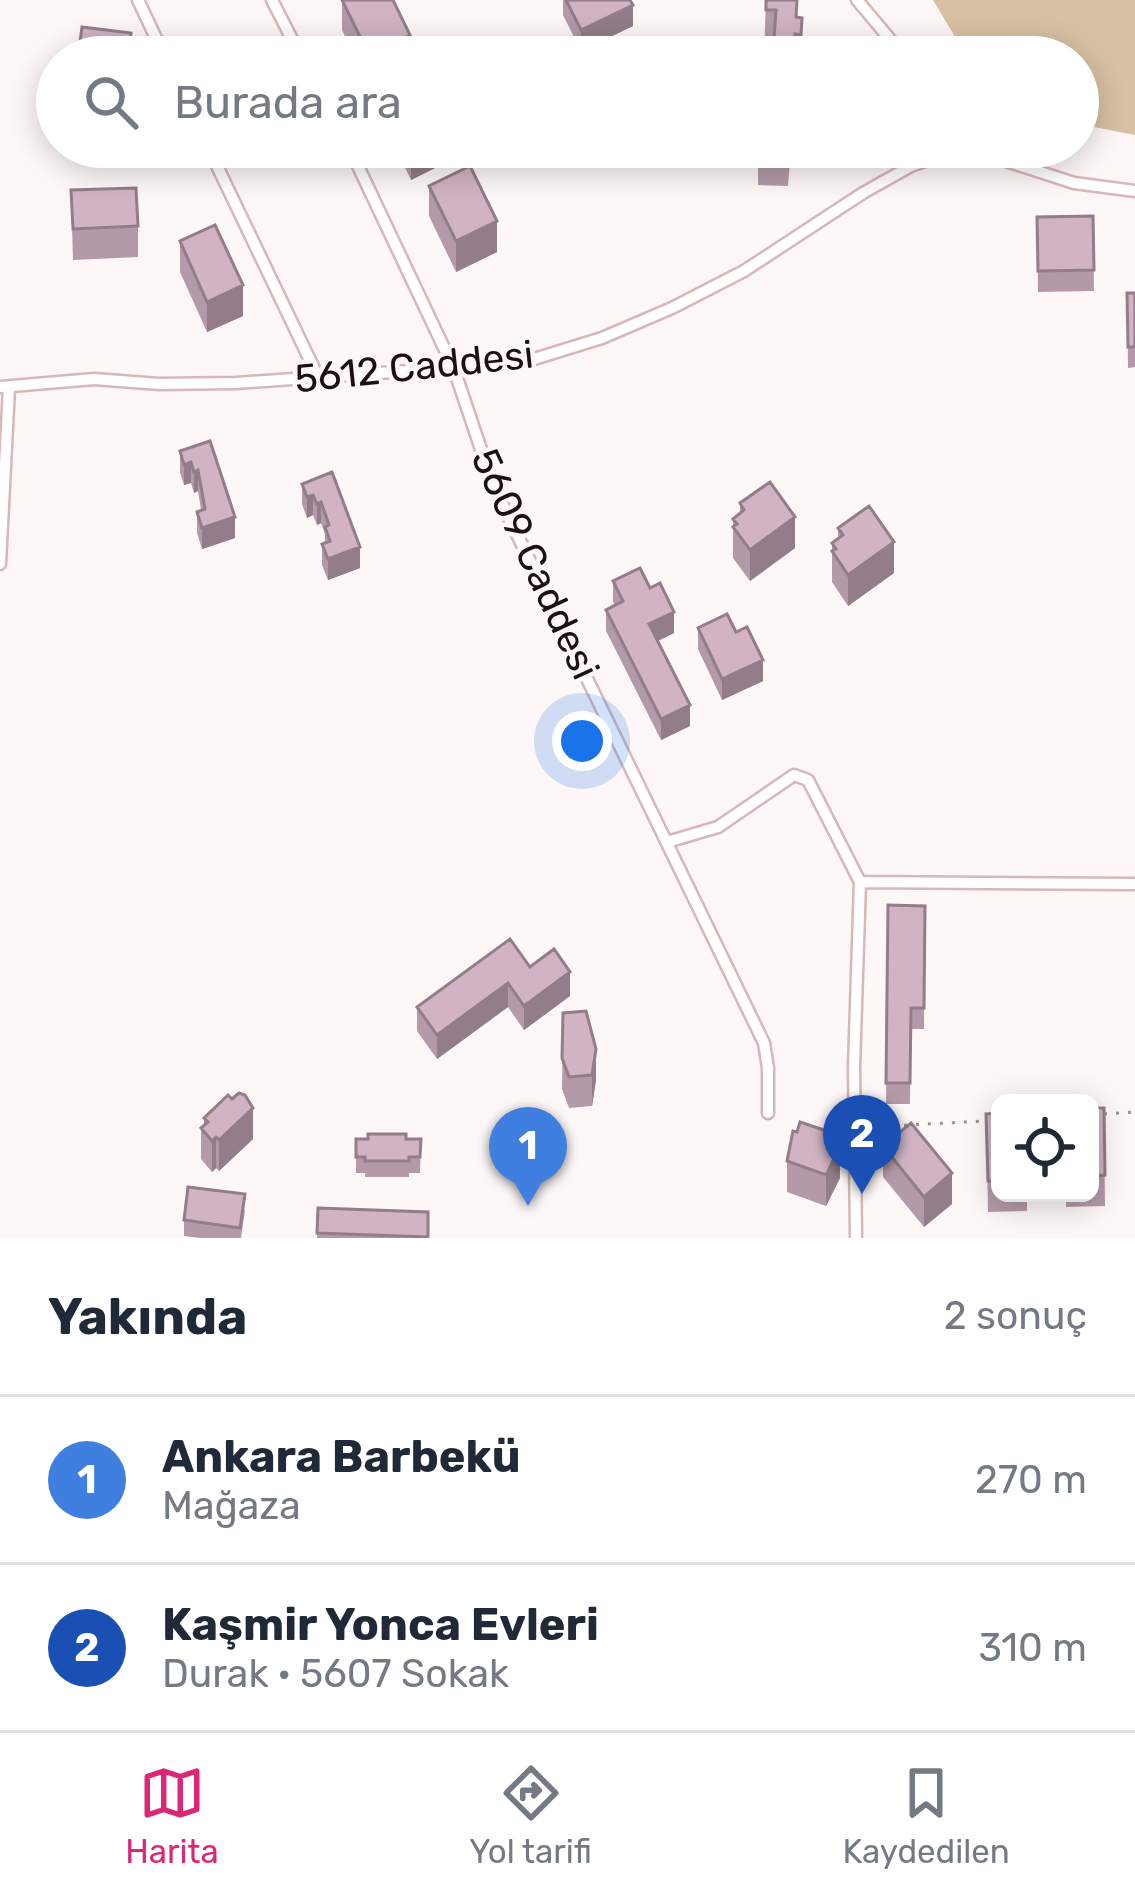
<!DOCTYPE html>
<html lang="tr">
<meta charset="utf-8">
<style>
:root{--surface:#fff;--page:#f6f6f7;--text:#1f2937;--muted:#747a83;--line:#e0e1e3;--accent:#db2777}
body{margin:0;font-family:Rubik,sans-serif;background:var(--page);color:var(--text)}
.controls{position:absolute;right:36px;bottom:36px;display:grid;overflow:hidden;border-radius:18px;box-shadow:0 6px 30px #0003}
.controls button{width:108px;height:108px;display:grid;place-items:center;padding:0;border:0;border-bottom:3px solid var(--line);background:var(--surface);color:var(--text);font:60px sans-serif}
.you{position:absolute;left:582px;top:741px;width:42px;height:42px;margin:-30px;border:9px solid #fff;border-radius:50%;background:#1a73e8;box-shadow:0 0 0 18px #1a73e833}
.badge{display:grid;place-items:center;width:78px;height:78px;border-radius:50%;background:var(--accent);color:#fff;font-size:39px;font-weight:700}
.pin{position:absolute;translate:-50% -99px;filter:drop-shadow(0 3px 6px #0008)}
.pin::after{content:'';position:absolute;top:63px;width:42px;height:36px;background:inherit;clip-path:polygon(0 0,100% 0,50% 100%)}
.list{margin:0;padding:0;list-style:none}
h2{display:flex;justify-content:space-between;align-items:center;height:156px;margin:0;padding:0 48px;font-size:51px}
h2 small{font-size:39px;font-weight:400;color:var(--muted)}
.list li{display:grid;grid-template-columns:78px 1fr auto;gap:36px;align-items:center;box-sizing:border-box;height:168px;padding:0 48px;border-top:3px solid var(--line)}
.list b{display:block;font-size:45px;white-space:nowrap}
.list p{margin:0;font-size:39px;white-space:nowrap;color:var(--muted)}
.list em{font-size:39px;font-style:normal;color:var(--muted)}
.icon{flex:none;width:66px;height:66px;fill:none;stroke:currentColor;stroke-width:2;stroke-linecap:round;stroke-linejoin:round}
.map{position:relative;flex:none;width:1135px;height:1238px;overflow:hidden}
.search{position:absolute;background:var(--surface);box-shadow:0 6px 30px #0003;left:36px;right:36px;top:36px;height:132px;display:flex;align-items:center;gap:30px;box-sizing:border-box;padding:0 42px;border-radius:66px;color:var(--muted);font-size:45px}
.sheet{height:492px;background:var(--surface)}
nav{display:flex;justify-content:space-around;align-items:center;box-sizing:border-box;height:168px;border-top:3px solid var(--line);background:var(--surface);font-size:33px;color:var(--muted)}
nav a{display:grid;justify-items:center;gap:6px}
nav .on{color:var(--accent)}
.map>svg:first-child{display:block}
.green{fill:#d8c1a3}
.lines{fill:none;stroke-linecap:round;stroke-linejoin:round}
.street-casing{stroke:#d9b7b9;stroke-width:15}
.path{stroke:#9b9292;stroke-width:3;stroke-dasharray:3 9;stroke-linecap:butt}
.street{stroke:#fff;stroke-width:10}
.wall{fill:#b49aa8}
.shaded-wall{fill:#927d88}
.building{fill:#d1b3c3;stroke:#927d88;stroke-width:3}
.labels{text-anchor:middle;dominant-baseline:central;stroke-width:9;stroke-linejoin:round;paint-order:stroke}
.street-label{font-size:39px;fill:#1c1011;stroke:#fef7f7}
</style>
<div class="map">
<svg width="1135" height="1238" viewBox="0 0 1135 1238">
<rect width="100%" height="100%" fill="#fef7f7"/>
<!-- green -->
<path class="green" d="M933 0H1135V135L1078 124V57H967Z"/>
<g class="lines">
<defs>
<path id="street" d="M138 0 165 57
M272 0 301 57
M857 0 905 57
M208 147 319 379
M349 147 454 369 493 485 764 1043 768 1068V1113
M0 387 94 379 159 384 236 383 521 363 602 338 672 308 744 271 863 193 911 166 934 158 1003 160 1074 183 1135 191
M0 564 9 388
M667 842 718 827 794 775 808 780 860 882 854 1067 856 1238
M860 882 1135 884"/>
</defs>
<!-- street casing -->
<use href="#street" class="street-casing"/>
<!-- path -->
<path class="path" d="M1104 1114 1135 1112
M868 1127 985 1121"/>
<!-- street -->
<use href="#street" class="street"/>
</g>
<!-- wall -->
<path class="wall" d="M342 0 410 57H355L342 30Z
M563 0H630L633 26 581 51 563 15Z
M766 0 798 17 802 18V57H764Z
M395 147H451V160L411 180Z
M758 147H796L795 162 790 161 788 186 758 185Z
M429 186 497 252 456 272 429 216Z
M71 190 138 226V257L73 260Z
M1093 216 1094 291 1038 292 1037 217Z
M180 241 243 316 207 332 180 272Z
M1127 293H1135V367L1128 368Z
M210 441 235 538 202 549 197 533V512L201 510 198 491 194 493 191 483 184 485 180 472V451Z
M332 472 360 568 328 580 322 565V544L325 543V534L321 523 317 525 313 515 307 518 302 504V484Z
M740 503 795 548 750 581 733 558V519L740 514Z
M838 528 894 573 848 606 832 582V543L838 538Z
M613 581 674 633 658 641 690 726 661 740 606 631V610L615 605 613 602Z
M698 628 763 681 722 700 698 649Z
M888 905 925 906 924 1029H911L910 1104H886Z
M530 967 570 996 524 1030 508 1007 437 1059 417 1031V1007Z
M563 1013 596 1080 592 1106 569 1108 562 1089Z
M1090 1108H1104L1105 1206 1066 1207V1193H1090Z
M1000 1113V1193H1027V1211L988 1212 986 1114Z
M204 1118 253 1139 219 1171 216 1168 212 1172 201 1159V1128L204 1125Z
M356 1139H421L420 1173H409V1177H365V1173H356Z
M883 1146 952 1204 924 1227 883 1177Z
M839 1147 840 1178 826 1206 787 1192V1161Z
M318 1208 428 1212V1238H317Z
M245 1210 241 1238H200L184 1236V1220Z"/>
<!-- shaded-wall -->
<path class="shaded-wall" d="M633 5V26L581 51V30Z
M410 35V57H369V55Z
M414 147H451V160L411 180V149Z
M497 221V252L456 272V241Z
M243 285V316L207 332V302Z
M191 462V483L184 485V465Z
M198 470V491L194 493V472Z
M313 495V515L307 518V497Z
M321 502V523L317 525V504Z
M235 517V538L202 549V528Z
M795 517V548L750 581V550Z
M894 542V573L848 606V575Z
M360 547V568L328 580V559Z
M674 612V633L649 645V624Z
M763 660V681L722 700V679Z
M690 705V726L661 740V719Z
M570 972V996L524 1030V1006Z
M508 983V1007L437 1059V1035Z
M596 1049V1080L592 1106V1075Z
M253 1108V1139L219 1171V1140Z
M839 1135 840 1178 826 1206V1175Z
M216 1137V1168L212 1172V1141Z
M952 1173V1204L924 1227V1197Z"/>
<!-- building -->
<path class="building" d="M342 0H393L410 35 369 55Z
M566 0H630L633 5 581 30Z
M766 0H797L796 17 802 18 801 35 795 34 794 57H764L765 38 774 39 776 10H766Z
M82 27 131 33 128 57H78Z
M758 147H789L788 155 758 154Z
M470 166 497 221 456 241 429 186Z
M136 188 138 226 73 229 71 190Z
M1093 216 1094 270 1038 271 1037 217Z
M215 225 243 285 207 302 180 241Z
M1127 293H1135V347H1128Z
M210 441 235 517 202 528 197 512 205 509 198 470 194 472 191 462 184 465 180 451Z
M332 472 360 547 328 559 322 544 330 541 325 527 329 525 321 502 317 504 313 495 307 497 302 484Z
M770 482 795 517 750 550 733 527 737 524 733 519 744 510 740 503Z
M869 506 894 542 848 575 832 551 836 549 832 543 843 535 838 528Z
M640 568 650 588 660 583 674 612 649 624 690 705 661 719 606 610 623 601 613 581Z
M727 614 736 632 747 627 763 660 722 679 698 628Z
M888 905 925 906 924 1008H911L910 1083H886Z
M510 939 530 967 554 949 570 972 524 1006 508 983 437 1035 417 1007Z
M586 1011 596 1049 592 1075 569 1077 562 1058 563 1013Z
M239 1093 245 1095 253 1108 219 1140 216 1137 212 1141 201 1128 208 1122 204 1118 228 1095 232 1099Z
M1090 1108H1104L1105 1175 1090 1176Z
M1000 1113V1181H988L986 1114Z
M800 1122 839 1135 835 1146 840 1147 826 1175 787 1161 793 1131 797 1132Z
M911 1123 952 1173 924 1197 883 1146Z
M368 1134H406V1139H421L420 1157H409V1161H365V1157H356V1139H368Z
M188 1187 245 1194 240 1228 184 1220Z
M318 1208 428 1212V1237L317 1233Z"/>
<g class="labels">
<!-- street labels -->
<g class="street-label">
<text transform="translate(414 367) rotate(-6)">5612 Caddesi</text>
<text transform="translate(535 564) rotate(65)">5609 Caddesi</text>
</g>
</g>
</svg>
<div class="controls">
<button><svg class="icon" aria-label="locate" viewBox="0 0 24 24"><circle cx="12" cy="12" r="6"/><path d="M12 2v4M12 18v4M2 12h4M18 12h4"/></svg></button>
</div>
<div class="you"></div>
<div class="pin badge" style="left:528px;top:1206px;background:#3f7fe0">1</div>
<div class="pin badge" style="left:862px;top:1194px;background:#1a4fb4">2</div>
<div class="search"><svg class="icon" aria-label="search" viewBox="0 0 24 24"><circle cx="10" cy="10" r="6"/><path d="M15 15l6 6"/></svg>Burada ara</div>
</div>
<section class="sheet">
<h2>Yakında<small>2 sonuç</small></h2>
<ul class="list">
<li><span class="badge" style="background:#3f7fe0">1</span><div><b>Ankara Barbekü</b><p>Mağaza</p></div><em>270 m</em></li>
<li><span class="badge" style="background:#1a4fb4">2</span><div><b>Kaşmir Yonca Evleri</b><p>Durak · 5607 Sokak</p></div><em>310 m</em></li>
</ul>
</section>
<nav>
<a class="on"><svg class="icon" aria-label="map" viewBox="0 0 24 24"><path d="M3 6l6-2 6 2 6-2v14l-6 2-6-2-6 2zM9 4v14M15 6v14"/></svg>Harita</a>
<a><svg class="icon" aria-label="directions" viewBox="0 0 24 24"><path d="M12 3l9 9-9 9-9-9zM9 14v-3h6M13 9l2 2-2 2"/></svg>Yol tarifi</a>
<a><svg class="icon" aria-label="saved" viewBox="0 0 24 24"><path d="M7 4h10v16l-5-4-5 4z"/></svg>Kaydedilen</a>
</nav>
